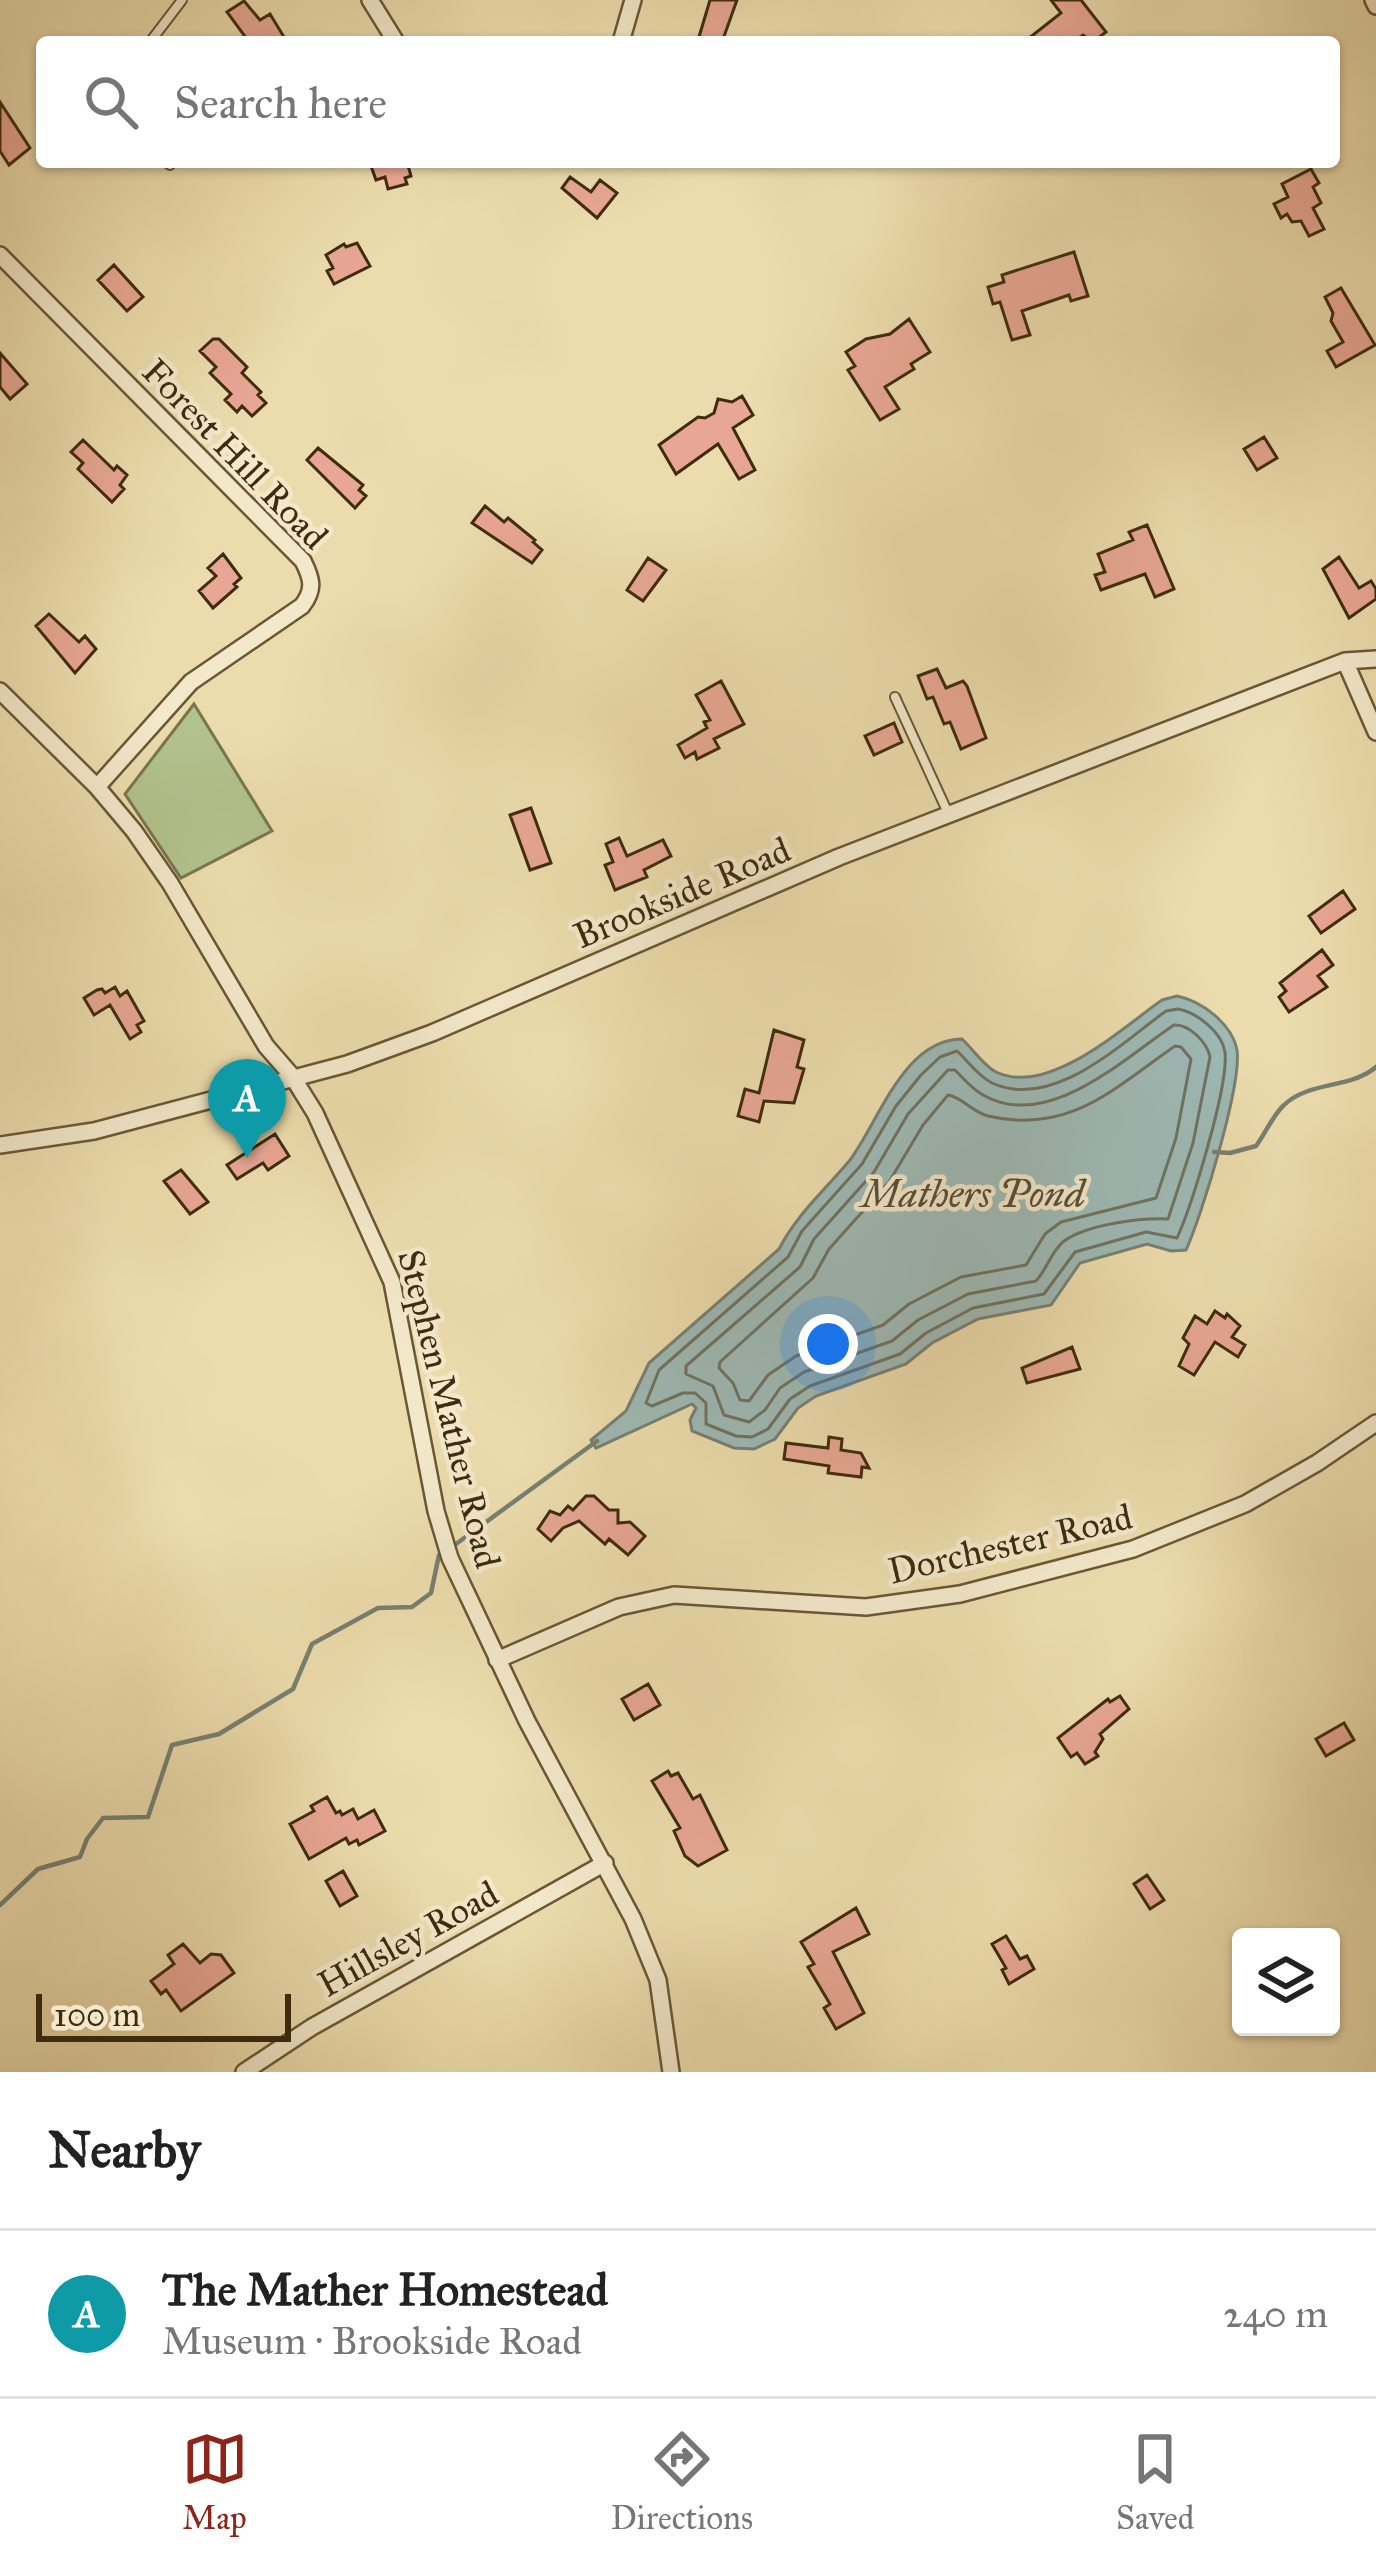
<!DOCTYPE html>
<meta charset="utf-8">
<style>
:root{--surface:#fff;--page:#f2f2f2;--text:#222;--muted:#767676;--line:#e0e0e0;--accent:#8f2418}
body{margin:0;font-family:"IM FELL Great Primer",serif;background:var(--page);color:var(--text)}
.controls{position:absolute;right:36px;bottom:36px;display:grid;overflow:hidden;border-radius:12px;box-shadow:0 3px 9px #0004}
.controls button{width:108px;height:108px;display:grid;place-items:center;padding:0;border:0;border-bottom:3px solid var(--line);background:var(--surface);color:var(--text);font:60px sans-serif}
.scale{position:absolute;left:36px;bottom:30px;width:255px;box-sizing:border-box;padding-left:12px;border:6px solid #3f2b0e;border-top:0;font-size:33px;line-height:42px;white-space:nowrap;color:#3f2b0e;-webkit-text-stroke:9px #f3e8ca;paint-order:stroke}
.you{position:absolute;left:828px;top:1344px;width:42px;height:42px;margin:-30px;border:9px solid #fff;border-radius:50%;background:#1a73e8;box-shadow:0 0 0 18px #1a73e833}
.badge{display:grid;place-items:center;width:78px;height:78px;border-radius:50%;background:var(--accent);color:#fff;font-size:39px;font-weight:700}
.pin{position:absolute;translate:-50% -99px;filter:drop-shadow(0 3px 6px #0008)}
.pin::after{content:'';position:absolute;top:63px;width:42px;height:36px;background:inherit;clip-path:polygon(0 0,100% 0,50% 100%)}
.list{margin:0;padding:0;list-style:none}
h2{display:flex;justify-content:space-between;align-items:center;height:156px;margin:0;padding:0 48px;font-size:51px}
h2 small{font-size:39px;font-weight:400;color:var(--muted)}
.list li{display:grid;grid-template-columns:78px 1fr auto;gap:36px;align-items:center;box-sizing:border-box;height:168px;padding:0 48px;border-top:3px solid var(--line)}
.list b{display:block;font-size:45px;white-space:nowrap}
.list p{margin:0;font-size:39px;white-space:nowrap;color:var(--muted)}
.list em{font-size:39px;font-style:normal;color:var(--muted)}
.icon{flex:none;width:66px;height:66px;fill:none;stroke:currentColor;stroke-width:2;stroke-linecap:round;stroke-linejoin:round}
.map{position:relative;flex:none;width:1376px;height:2072px;overflow:hidden}
.search{position:absolute;background:var(--surface);box-shadow:0 3px 9px #0004;left:36px;right:36px;top:36px;height:132px;display:flex;align-items:center;gap:30px;box-sizing:border-box;padding:0 42px;border-radius:12px;color:var(--muted);font-size:45px}
.sheet{height:324px;background:var(--surface)}
nav{display:flex;justify-content:space-around;align-items:center;box-sizing:border-box;height:168px;border-top:3px solid var(--line);background:var(--surface);font-size:33px;color:var(--muted)}
nav a{display:grid;justify-items:center;gap:6px}
nav .on{color:var(--accent)}
.map>svg:first-child{display:block}
.green{fill:#b2c28e;stroke:#78764e;stroke-width:3}
.water{fill:#9eb9b5;stroke:#788072;stroke-width:3}
.lines{fill:none;stroke-linecap:round;stroke-linejoin:round}
.shore{stroke:#6e7262;stroke-width:3}
.stream{stroke:#788072;stroke-width:4.5}
.building{fill:#e8a794;stroke:#3f2b0e;stroke-width:3}
.service-casing{stroke:#6a5736;stroke-width:12}
.minor-casing{stroke:#6a5736;stroke-width:20}
.service{stroke:#f3e8ca;stroke-width:8}
.minor{stroke:#f3e8ca;stroke-width:15}
.labels{text-anchor:middle;dominant-baseline:central;stroke-width:9;stroke-linejoin:round;paint-order:stroke}
.street-label{font-size:36px;fill:#3f2b0e;stroke:#f3e8ca}
.water-label{font-size:39px;font-style:italic;fill:#574e38;stroke:#f3e8ca}
</style>
<div class="map">
<svg width="1376" height="2072" viewBox="0 0 1376 2072">
<rect width="100%" height="100%" fill="#ecdcad"/>
<filter id="stains"><feTurbulence type="fractalNoise" baseFrequency=".00167" numOctaves="4"/><feColorMatrix values="0 0 0 0 .2 0 0 0 0 .09 0 0 0 0 .02 0 0 0 .5 -.17"/></filter>
<radialGradient id="worn" r=".72"><stop offset=".6" stop-color="#630" stop-opacity="0"/><stop offset="1" stop-color="#630" stop-opacity=".3"/></radialGradient>
<!-- green -->
<path class="green" d="M194 704 272 831 181 878 125 794Z"/>
<!-- water -->
<path class="water" d="M1177 996C1202 1001 1232 1024 1237 1050 1242 1084 1202 1215 1186 1250L1171 1251 1147 1244 1080 1263 1051 1305 978 1319 932 1343 906 1364 816 1396 798 1408 775 1439 754 1449 734 1448 692 1431 690 1420 696 1408 692 1404 596 1448 591 1440 626 1411 649 1363 779 1249C797 1214 825 1190 850 1160 879 1121 904 1039 962 1039 972 1048 984 1066 996 1072 1048 1097 1122 1028 1162 1000Z"/>
<g class="lines">
<!-- shore -->
<path class="shore" d="M1178 1009C1196 1012 1222 1032 1225 1052 1229 1085 1192 1205 1177 1238L1146 1232 1075 1252 1044 1294 973 1308 926 1333 900 1354 810 1386 790 1399 768 1429 752 1437 736 1436 706 1424V1403L695 1393H683L652 1406 646 1403 659 1370 788 1257 802 1231 862 1164 896 1106 921 1075 940 1057 957 1051C967 1060 978 1076 992 1083 1053 1111 1120 1044 1166 1011Z
M1174 1025C1189 1024 1207 1042 1210 1057L1193 1143 1168 1219C1140 1218 1088 1224 1064 1241 1052 1250 1047 1269 1036 1281L968 1294 918 1320 892 1341 804 1372 780 1388 765 1410 749 1422 724 1415 713 1386 686 1374V1366L800 1267 814 1239 874 1172 908 1114 948 1070H955C963 1078 972 1089 983 1095 1048 1132 1123 1059 1174 1025Z
M1175 1046 1181 1047 1191 1059 1176 1138 1156 1198 1061 1222 1045 1234 1026 1265 961 1277 909 1304 883 1325 796 1356 768 1375 749 1401 740 1400 733 1383 719 1368 720 1362 813 1278 829 1249 889 1182 923 1125 948 1095C962 1097 972 1112 988 1116 1069 1135 1113 1089 1175 1046Z"/>
<!-- stream -->
<path class="stream" d="M1214 1152 1230 1153 1256 1146C1265 1134 1273 1115 1284 1105 1309 1081 1350 1089 1376 1067
M456 1544 597 1441
M0 1905 38 1869 80 1857 87 1839 103 1818 148 1817 172 1745 219 1734 293 1689 312 1644 378 1608 412 1607 431 1593 439 1555"/>
</g>
<!-- building -->
<path class="building" d="M710 0H737L722 42 699 37Z
M1051 0H1081L1106 32 1093 42 1083 35 1073 42H1024L1061 13Z
M244 1 260 20 270 14 287 42H249L227 12Z
M0 102 30 148 9 165 0 151Z
M384 162H407L411 176 405 178 407 184 388 189 385 177 376 180 371 166Z
M1311 169 1319 183 1313 187 1321 203 1313 208 1324 229 1309 236 1301 221 1292 222 1287 214 1281 218 1274 204 1288 197 1282 184Z
M570 177 591 192 600 180 617 193 597 218 562 188Z
M357 243 370 266 334 284 327 271 333 268 326 255 344 244 346 247Z
M1074 252 1088 296 1071 301 1069 295 1022 311 1030 335 1012 340 1000 302 993 304 988 287 1004 282 1002 275Z
M114 265 143 297 127 311 98 280Z
M1341 288 1375 345 1336 367 1327 351 1343 342 1331 321 1333 313 1325 297Z
M909 319 930 352 911 364 914 369 885 387 899 409 880 420 848 370 855 366 846 352 866 339 890 334Z
M213 339H219L247 367 242 373 261 392 258 395 266 403 252 416 242 406 237 412 225 400 231 394 210 373 216 367 200 351Z
M0 353 27 384 10 399 0 387Z
M742 396 753 415 733 428 755 470 739 479 718 444 676 474 659 445 698 417 705 418 714 413 718 399 732 402Z
M1264 437 1277 458 1257 470 1244 449Z
M83 440 114 470 117 466 127 475 120 485 124 489 112 502 78 469 83 463 71 452Z
M318 448 363 485 359 490 366 496 355 508 307 460Z
M485 506 504 522 508 518 535 540 533 542 542 550 532 563 472 523Z
M1147 525 1174 589 1155 597 1145 574 1101 590 1095 575 1105 572 1098 554 1133 540 1129 532Z
M223 554 241 578 234 584 237 587 213 608 199 591 216 576 208 568Z
M1339 557 1359 588 1371 581 1376 589V599L1349 618 1323 569Z
M648 558 666 570 643 601 627 590Z
M49 614 79 642 85 636 96 649 75 673 36 626Z
M937 669 946 688 963 681 967 686 986 738 961 749 950 722 944 724 933 697 927 699 918 676Z
M721 681 744 724 714 739 719 748 697 759 695 752 685 758 678 745 707 728 704 722 710 720 696 695Z
M894 723 902 742 874 755 865 736Z
M531 808 551 863 530 870 510 815Z
M619 838 627 856 663 840 671 856 644 870 647 877 615 890 605 865 613 862 606 844Z
M1343 891 1355 909 1321 933 1309 916Z
M1322 950 1333 965 1318 976 1327 987 1289 1012 1279 997 1286 991 1280 983Z
M115 987 120 996 127 991 144 1021 137 1025 141 1032 130 1039 110 1005 94 1015 84 998 97 990 102 989 105 993Z
M774 1030 804 1040 797 1067 804 1069 794 1103 764 1101 759 1122 738 1116 745 1089 759 1093Z
M275 1134 289 1156 268 1170 263 1163 237 1179 227 1165Z
M181 1170 208 1202 190 1214 164 1181Z
M1215 1311 1225 1318 1227 1314 1240 1326 1232 1337 1245 1345 1238 1357 1215 1342 1194 1375 1179 1366 1189 1344 1183 1338 1195 1316 1207 1324Z
M1072 1347 1080 1369 1027 1383 1022 1368Z
M829 1437 842 1439 841 1450 861 1453 869 1468 862 1467 861 1477 828 1473 829 1466 784 1459 786 1443 828 1448Z
M586 1496H594L609 1510H618V1523L630 1522 645 1536 628 1555 609 1539 605 1544 579 1521 563 1528 551 1541 538 1529 550 1511 560 1515 568 1506 573 1510Z
M648 1684 660 1705 634 1720 622 1699Z
M1120 1696 1129 1709 1100 1734 1103 1739 1095 1752 1098 1756 1085 1764 1077 1753 1071 1757 1058 1738 1108 1699 1110 1702Z
M1344 1723 1354 1740 1326 1756 1316 1739Z
M668 1771 671 1776 678 1773 693 1799 700 1795 727 1850 698 1866 685 1856 674 1831 680 1828 652 1781Z
M327 1797 336 1813 340 1811 342 1815 353 1809 358 1819 374 1810 385 1831 359 1845 357 1840 349 1844 346 1838 309 1859 290 1824 314 1811 311 1806Z
M343 1871 357 1896 340 1906 326 1881Z
M1147 1875 1164 1900 1150 1909 1134 1884Z
M856 1908 869 1934 833 1952 864 2013 836 2029 824 2008 830 2004 808 1967 814 1964 801 1942Z
M1006 1936 1020 1959 1027 1956 1034 1969 1009 1984 1002 1970 1006 1968 992 1944Z
M183 1944 200 1963 211 1954 221 1955 234 1973 181 2011 166 1990 161 1994 151 1981 174 1964 168 1955Z"/>
<g class="lines">
<defs>
<path id="service" d="M150 42 182 0
M166 162 170 165
M895 697 948 813"/>
<path id="minor" d="M370 0 396 42
M1373 0 1376 6
M621 42 633 0
M0 255 303 561C312 579 315 589 302 606L191 682 97 787
M1345 661 1376 732
M0 691 97 787 134 831 170 883 266 1046 292 1076 315 1113 392 1282 436 1511 450 1558 527 1721 633 1919 658 1980 671 2072
M0 1145 94 1131 347 1064 432 1033 839 857 1345 661 1376 659
M497 1660 619 1607 674 1595 866 1607 960 1594 1133 1549 1245 1504 1317 1463 1376 1423
M244 2072 312 2027 605 1863"/>
</defs>
<!-- service casing -->
<use href="#service" class="service-casing"/>
<!-- minor casing -->
<use href="#minor" class="minor-casing"/>
<!-- service -->
<use href="#service" class="service"/>
<!-- minor -->
<use href="#minor" class="minor"/>
</g>
<g class="labels">
<!-- street labels -->
<g class="street-label">
<text transform="translate(235 454) rotate(46)">Forest Hill Road</text>
<text transform="translate(682 893) rotate(-23)">Brookside Road</text>
<text transform="translate(449 1409) rotate(76)">Stephen Mather Road</text>
<text transform="translate(1010 1544) rotate(-13)">Dorchester Road</text>
<text transform="translate(408 1939) rotate(-29)">Hillsley Road</text>
</g>
<!-- water labels -->
<g class="water-label">
<text x="973" y="1194">Mathers Pond</text>
</g>
</g>
<rect width="100%" height="100%" filter="url(#stains)"/>
<rect width="100%" height="100%" fill="url(#worn)"/>
</svg>
<div class="controls">
<button><svg class="icon" aria-label="layers" viewBox="0 0 24 24"><path d="M12 4l9 5-9 5-9-5zM3 14l9 5 9-5"/></svg></button>
</div>
<div class="scale">100 m</div>
<div class="you"></div>
<div class="pin badge" style="left:247px;top:1158px;background:#0f9aa8">A</div>
<div class="search"><svg class="icon" aria-label="search" viewBox="0 0 24 24"><circle cx="10" cy="10" r="6"/><path d="M15 15l6 6"/></svg>Search here</div>
</div>
<section class="sheet">
<h2>Nearby<small></small></h2>
<ul class="list">
<li><span class="badge" style="background:#0f9aa8">A</span><div><b>The Mather Homestead</b><p>Museum · Brookside Road</p></div><em>240 m</em></li>
</ul>
</section>
<nav>
<a class="on"><svg class="icon" aria-label="map" viewBox="0 0 24 24"><path d="M3 6l6-2 6 2 6-2v14l-6 2-6-2-6 2zM9 4v14M15 6v14"/></svg>Map</a>
<a><svg class="icon" aria-label="directions" viewBox="0 0 24 24"><path d="M12 3l9 9-9 9-9-9zM9 14v-3h6M13 9l2 2-2 2"/></svg>Directions</a>
<a><svg class="icon" aria-label="saved" viewBox="0 0 24 24"><path d="M7 4h10v16l-5-4-5 4z"/></svg>Saved</a>
</nav>
